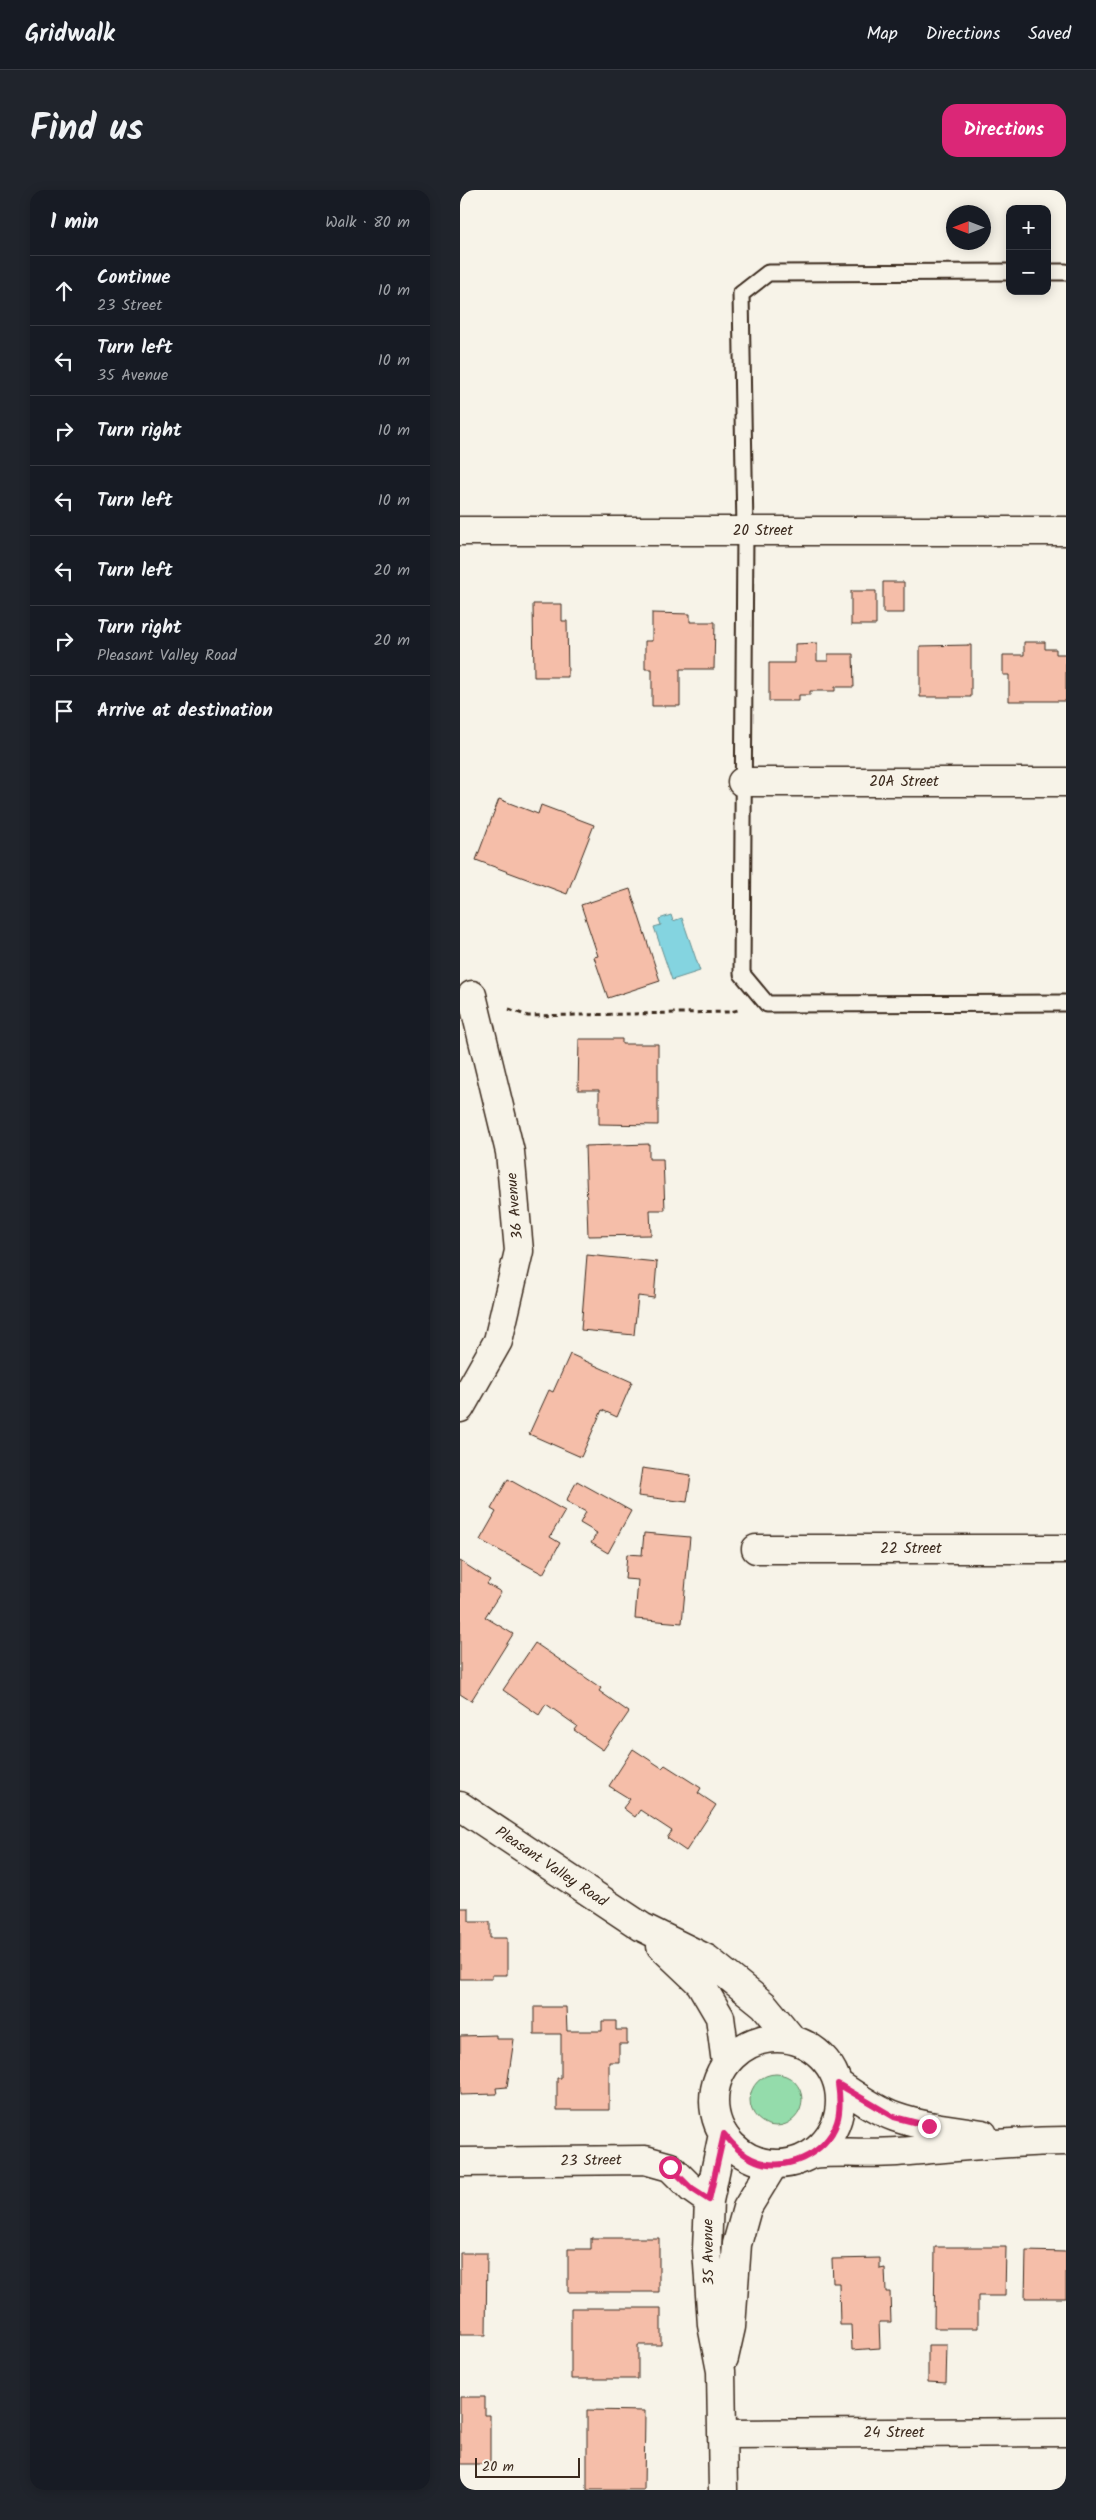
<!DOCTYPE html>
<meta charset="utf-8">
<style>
:root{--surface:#171b24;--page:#20242c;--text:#f1f3f6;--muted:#9ea1a6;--line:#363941;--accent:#db2777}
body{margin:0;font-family:Kalam,sans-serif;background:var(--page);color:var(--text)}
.controls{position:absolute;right:15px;top:15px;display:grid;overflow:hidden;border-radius:10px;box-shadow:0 2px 12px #0003}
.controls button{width:45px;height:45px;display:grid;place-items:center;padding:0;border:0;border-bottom:1px solid var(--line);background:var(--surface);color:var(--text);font:25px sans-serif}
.compass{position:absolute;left:486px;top:15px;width:45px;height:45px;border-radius:50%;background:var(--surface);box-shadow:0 2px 12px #0003;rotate:270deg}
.scale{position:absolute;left:15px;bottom:12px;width:105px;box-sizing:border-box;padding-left:5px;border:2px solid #3b2a1e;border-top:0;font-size:14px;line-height:18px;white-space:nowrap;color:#3b2a1e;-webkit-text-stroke:4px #f7f3e8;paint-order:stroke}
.stop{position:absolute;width:15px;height:15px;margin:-11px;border:4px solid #db2777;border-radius:50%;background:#fff}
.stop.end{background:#db2777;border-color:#fff;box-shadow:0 1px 5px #0008}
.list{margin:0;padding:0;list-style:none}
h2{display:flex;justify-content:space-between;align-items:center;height:65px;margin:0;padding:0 20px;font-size:21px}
h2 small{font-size:16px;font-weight:400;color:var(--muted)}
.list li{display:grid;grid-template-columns:32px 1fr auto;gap:15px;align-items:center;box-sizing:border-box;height:70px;padding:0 20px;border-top:1px solid var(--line)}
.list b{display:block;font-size:19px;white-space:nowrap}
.list p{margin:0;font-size:16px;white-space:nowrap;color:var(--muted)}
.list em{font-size:16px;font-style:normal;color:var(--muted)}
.icon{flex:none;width:28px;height:28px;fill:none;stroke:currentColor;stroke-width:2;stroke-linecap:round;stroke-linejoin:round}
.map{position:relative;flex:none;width:606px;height:2300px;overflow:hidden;border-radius:15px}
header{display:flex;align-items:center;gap:30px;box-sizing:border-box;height:70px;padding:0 25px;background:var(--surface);border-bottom:1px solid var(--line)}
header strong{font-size:24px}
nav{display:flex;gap:28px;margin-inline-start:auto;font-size:18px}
.intro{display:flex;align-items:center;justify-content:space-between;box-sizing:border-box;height:120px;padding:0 30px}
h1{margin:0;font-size:35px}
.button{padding:12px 22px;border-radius:15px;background:var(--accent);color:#fff;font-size:18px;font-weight:700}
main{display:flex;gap:30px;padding:0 30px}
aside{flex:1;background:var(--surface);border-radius:15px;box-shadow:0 2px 12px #0003}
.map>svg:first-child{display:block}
.green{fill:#94dcab;stroke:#688364}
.water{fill:#84d4e0;stroke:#679092}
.building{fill:#f5bea9;stroke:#3b2a1e}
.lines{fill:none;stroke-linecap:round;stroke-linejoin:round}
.lane-casing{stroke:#3b2a1e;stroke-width:19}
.street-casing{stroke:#3b2a1e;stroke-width:31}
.secondary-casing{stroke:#3b2a1e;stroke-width:31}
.path{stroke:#3b2a1e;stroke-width:3;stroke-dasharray:5 4;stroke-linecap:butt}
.lane{stroke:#f7f3e8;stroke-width:15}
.street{stroke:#f7f3e8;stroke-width:28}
.secondary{stroke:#f7f3e8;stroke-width:28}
.route{stroke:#db2777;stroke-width:6}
.labels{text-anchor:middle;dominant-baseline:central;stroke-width:4;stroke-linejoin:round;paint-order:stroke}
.street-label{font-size:15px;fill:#3b2a1e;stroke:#f7f3e8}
</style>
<header>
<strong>Gridwalk</strong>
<nav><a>Map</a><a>Directions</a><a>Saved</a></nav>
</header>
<div class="intro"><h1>Find us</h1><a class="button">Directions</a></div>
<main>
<aside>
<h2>1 min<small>Walk · 80 m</small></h2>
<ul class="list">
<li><svg class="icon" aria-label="ahead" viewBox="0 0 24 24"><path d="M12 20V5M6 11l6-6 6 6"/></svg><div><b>Continue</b><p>23 Street</p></div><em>10 m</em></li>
<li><svg class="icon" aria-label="left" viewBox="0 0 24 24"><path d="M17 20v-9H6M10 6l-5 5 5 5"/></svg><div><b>Turn left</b><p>35 Avenue</p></div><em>10 m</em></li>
<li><svg class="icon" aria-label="right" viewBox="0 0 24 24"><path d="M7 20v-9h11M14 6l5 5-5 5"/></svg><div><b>Turn right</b></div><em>10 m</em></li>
<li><svg class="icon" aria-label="left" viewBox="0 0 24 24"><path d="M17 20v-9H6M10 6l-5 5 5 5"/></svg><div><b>Turn left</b></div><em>10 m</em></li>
<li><svg class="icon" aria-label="left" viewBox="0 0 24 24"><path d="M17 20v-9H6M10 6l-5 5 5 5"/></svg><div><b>Turn left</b></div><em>20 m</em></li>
<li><svg class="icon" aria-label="right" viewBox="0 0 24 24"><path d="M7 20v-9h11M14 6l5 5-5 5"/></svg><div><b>Turn right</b><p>Pleasant Valley Road</p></div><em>20 m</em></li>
<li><svg class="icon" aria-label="arrive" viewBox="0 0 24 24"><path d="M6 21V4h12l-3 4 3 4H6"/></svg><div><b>Arrive at destination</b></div></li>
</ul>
</aside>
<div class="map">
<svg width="606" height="2300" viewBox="0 0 606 2300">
<rect width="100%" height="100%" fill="#f7f3e8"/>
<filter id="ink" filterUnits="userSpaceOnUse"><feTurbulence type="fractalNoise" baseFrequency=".02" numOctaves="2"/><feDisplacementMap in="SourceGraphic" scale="10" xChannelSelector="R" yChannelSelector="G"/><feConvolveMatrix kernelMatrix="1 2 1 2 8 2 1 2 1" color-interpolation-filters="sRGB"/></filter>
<g filter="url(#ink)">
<!-- green -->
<path class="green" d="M290 1910a26 26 0 1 1 52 0a26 26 0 1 1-52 0Z"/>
<!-- water -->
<path class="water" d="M211 725 213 731 222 728 240 781 212 790 194 737 201 735 199 729Z"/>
<!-- building -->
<path class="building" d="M423 392H444V423H423Z
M391 401H416V435H391Z
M73 414H102V431H107L108 487H74Z
M192 423 230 424V432H255L254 479H220V516H192V479H185V451H192Z
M564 452H585V459H596V464H606V511H549V485H543V465H564Z
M357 453V471H368V464H393L394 497H375V501H350V505H339V511H309V473H335V454Z
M511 455V507H460V456Z
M39 609 78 624 81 615 134 635 107 704 16 670Z
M170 699 200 791 148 808 134 767 138 766 121 715Z
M119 849H162V854H198V935L139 934V900H118Z
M189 954V969H203L205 1020H190L191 1045 128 1046 125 956Z
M127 1065 197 1072 194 1108 178 1106 174 1145 121 1140Z
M110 1164 172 1192 157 1227 142 1220 121 1267 69 1244 89 1200 93 1202Z
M182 1278 231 1285 227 1312 178 1306Z
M48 1289 105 1321 90 1347 100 1353 83 1384 20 1350 36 1322 31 1319Z
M117 1291 171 1321 148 1363 131 1353 137 1343 120 1333 126 1322 106 1311Z
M184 1343 230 1347 222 1433 175 1429 178 1390 165 1389 167 1364 182 1365Z
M0 1371 30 1390 27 1394 41 1402 25 1427 53 1444 11 1511 0 1504Z
M75 1453 141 1498 139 1501 169 1522 143 1560 114 1540 117 1536 86 1514 79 1525 43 1500Z
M173 1559 202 1578 205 1575 241 1598 238 1603 256 1615 226 1661 207 1648 212 1641 180 1620 175 1627 163 1618 170 1609 149 1596Z
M0 1718H9V1732H30V1748H47V1785H32V1789H0Z
M74 1817H106L107 1841H142V1831H156V1840H167V1854H159V1872H149V1920H97V1888H101V1844H74Z
M36 1845V1849H54L47 1897 36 1898 37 1904 0 1905V1846Z
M131 2048H199V2102H108V2059H131Z
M475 2057H546L545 2106H518V2138H474Z
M566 2061 606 2062V2108H565Z
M0 2063H27L26 2145H0Z
M420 2068V2079L425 2078 426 2102H430L431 2132H419L420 2158 392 2160 391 2135H380L379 2093H373L372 2069Z
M111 2118H201V2155H178V2189H111Z
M468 2155H487L486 2193 468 2192Z
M0 2207H25V2225H30V2274H0Z
M127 2220 185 2221 184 2300H127Z"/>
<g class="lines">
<defs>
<path id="lane" d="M550 82 308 83 281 104 285 341 282 784 307 814 606 813
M587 82H606"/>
<path id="street" d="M0 341H606
M282 592H606
M0 1218 38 1151 59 1061 50 962 12 805
M296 1359H606
M0 1972 185 1970 210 1977 232 1999 249 2011
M264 2168 271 2137 277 2054 287 2018 314 1974
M262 2244 606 2242
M263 2300 261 2181 252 2135 247 2059 249 2011 263 1944"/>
<path id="secondary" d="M0 1616 182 1737 247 1769 304 1815 332 1849
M201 1756 240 1793 260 1827 266 1873
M254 1911a63 63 0 1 1 126 0a63 63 0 1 1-126 0Z
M378 1894C396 1906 415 1920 435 1927 463 1937 494 1940 523 1944
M352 1964C380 1961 409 1964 437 1962 493 1958 549 1951 606 1951"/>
</defs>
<!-- lane casing -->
<use href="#lane" class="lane-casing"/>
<!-- street casing -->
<use href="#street" class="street-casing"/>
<!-- secondary casing -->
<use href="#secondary" class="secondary-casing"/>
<!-- path -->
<path class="path" d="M49 819 68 826 270 822 278 820"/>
<!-- lane -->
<use href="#lane" class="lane"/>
<!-- street -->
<use href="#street" class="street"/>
<!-- secondary -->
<use href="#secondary" class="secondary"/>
</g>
</g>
<g class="lines" filter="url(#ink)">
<!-- route -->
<path class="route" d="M210 1977 232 1999 249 2010 264 1944C272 1954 280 1963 292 1969 323 1985 367 1964 377 1932 381 1919 380 1907 378 1894L434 1927 469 1936"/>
</g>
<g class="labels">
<!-- street labels -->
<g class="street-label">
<text x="303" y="341">20 Street</text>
<text x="444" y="592">20A Street</text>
<text transform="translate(55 1016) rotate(-95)">36 Avenue</text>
<text x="451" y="1359">22 Street</text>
<text transform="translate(91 1677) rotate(34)">Pleasant Valley Road</text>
<text transform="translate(131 1971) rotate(-1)">23 Street</text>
<text transform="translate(249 2062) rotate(-91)">35 Avenue</text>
<text x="434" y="2243">24 Street</text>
</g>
</g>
</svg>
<div class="controls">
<button>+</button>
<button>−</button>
</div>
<svg class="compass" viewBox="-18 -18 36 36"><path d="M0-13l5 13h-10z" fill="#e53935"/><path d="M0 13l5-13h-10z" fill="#9ea1a6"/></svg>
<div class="scale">20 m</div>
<div class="stop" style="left:210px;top:1977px"></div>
<div class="stop end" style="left:469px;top:1936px"></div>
</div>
</main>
